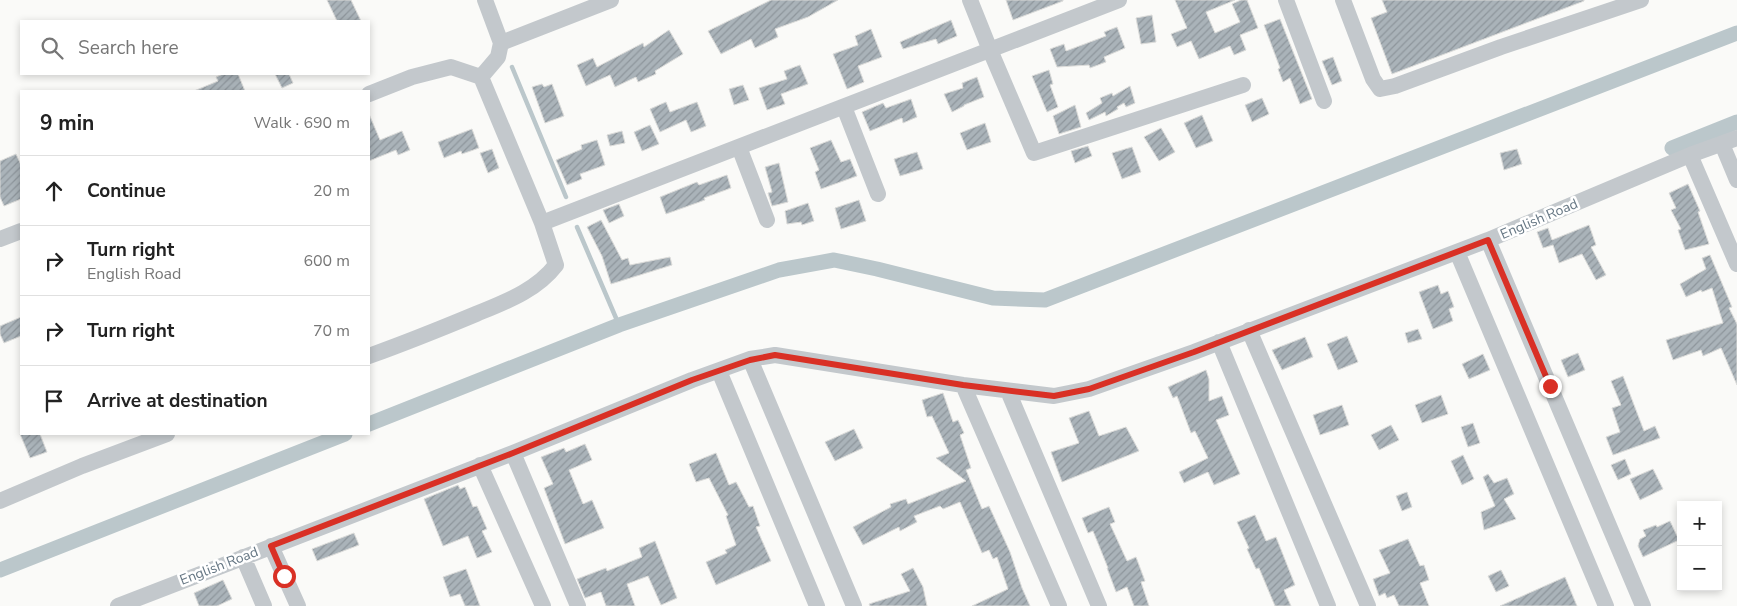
<!DOCTYPE html>
<meta charset="utf-8">
<style>
:root{--surface:#fff;--page:#f2f2f2;--text:#222;--muted:#767676;--line:#e0e0e0}
body{margin:0;font-family:"Nunito Sans",sans-serif;background:var(--page);color:var(--text)}
.controls{position:absolute;right:15px;bottom:15px;display:grid;overflow:hidden;border-radius:0px;box-shadow:0 2px 8px #0003}
.controls button{width:45px;height:45px;display:grid;place-items:center;padding:0;border:0;border-bottom:1px solid var(--line);background:var(--surface);color:var(--text);font:25px sans-serif}
.stop{position:absolute;width:15px;height:15px;margin:-11px;border:4px solid #d93025;border-radius:50%;background:#fff}
.stop.end{background:#d93025;border-color:#fff;box-shadow:0 1px 5px #0008}
.list{margin:0;padding:0;list-style:none}
h2{display:flex;justify-content:space-between;align-items:center;height:65px;margin:0;padding:0 20px;font-size:21px}
h2 small{font-size:16px;font-weight:400;color:var(--muted)}
.list li{display:grid;grid-template-columns:32px 1fr auto;gap:15px;align-items:center;box-sizing:border-box;height:70px;padding:0 20px;border-top:1px solid var(--line)}
.list b{display:block;font-size:19px;white-space:nowrap}
.list p{margin:0;font-size:16px;white-space:nowrap;color:var(--muted)}
.list em{font-size:16px;font-style:normal;color:var(--muted)}
.icon{flex:none;width:28px;height:28px;fill:none;stroke:currentColor;stroke-width:2;stroke-linecap:round;stroke-linejoin:round}
.map{position:relative;flex:none;width:1737px;height:606px;overflow:hidden}
.search{position:absolute;background:var(--surface);box-shadow:0 2px 8px #0003;left:20px;top:20px;width:350px;height:55px;display:flex;align-items:center;gap:12px;box-sizing:border-box;padding:0 18px;border-radius:0px;color:var(--muted);font-size:19px}
.panel{position:absolute;background:var(--surface);box-shadow:0 2px 8px #0003;left:20px;top:90px;width:350px;height:345px;border-radius:0px}
.map>svg:first-child{display:block}
.lines{fill:none;stroke-linecap:round;stroke-linejoin:round}
.stream{stroke:#bbc7cb;stroke-width:4.5}
.canal{stroke:#bbc7cb;stroke-width:15}
.building{fill:url(#building-hatch);stroke:#dcdcda}
.minor{stroke:#c3c8cc;stroke-width:16}
.route{stroke:#d93025;stroke-width:6}
.labels{text-anchor:middle;dominant-baseline:central;stroke-width:5;stroke-linejoin:round;paint-order:stroke}
.street-label{font-size:14px;fill:#657683;stroke:#fff}
</style>
<div class="map">
<svg width="1737" height="606" viewBox="0 0 1737 606">
<defs>
<pattern id="building-hatch" width="6" height="6" patternUnits="userSpaceOnUse" patternTransform="scale(1.25)"><rect width="6" height="6" fill="#aab3b9"/><path d="M-1 1l2-2M0 6l6-6M5 7l2-2" fill="none" stroke="#8e969c"/></pattern>
</defs>
<rect width="100%" height="100%" fill="#fafaf8"/>
<g class="lines">
<!-- stream -->
<path class="stream" d="M512 67 566 197
M577 227 619 325"/>
<!-- canal -->
<path class="canal" d="M1672 148 1737 122
M369 424 619 325 779 270 834 260 877 269 993 298 1045 300 1737 33
M0 570 345 434"/>
</g>
<!-- building -->
<path class="building" d="M327 0H351L361 21H337Z
M771 0H838L808 17 775 29 778 37 755 48 751 39 721 54 708 31Z
M1006 0H1063V1L1013 20Z
M1175 0H1235L1206 12 1215 33 1240 22 1232 4 1241 0H1247L1258 28 1240 35 1246 50 1234 55 1230 46 1199 59 1191 41 1177 47 1171 34 1187 28Z
M1382 0H1584V1L1392 74 1371 18 1387 12Z
M1152 15 1156 42 1141 44 1136 18Z
M1280 19 1312 99 1300 104 1290 78 1283 82 1278 69 1280 68 1264 25Z
M951 20 957 36 938 44 936 39 903 49 900 42Z
M1117 27 1125 48 1104 57 1106 62 1090 68 1089 65 1057 67 1050 49 1064 44 1066 51 1106 36 1104 32Z
M871 29 882 57 858 66 864 82 847 89 833 54 858 45 855 36Z
M669 30 683 54 655 71 656 74 638 82 636 77 615 87 610 75 586 86 577 65 593 58 597 67 643 43 644 47Z
M1333 57 1342 81 1332 85 1322 61Z
M800 65 808 84 781 94 785 104 767 110 759 88 787 79 784 71Z
M1049 70 1053 84 1050 85 1058 107 1047 112 1032 76Z
M223 74H238L245 91H194L218 81 216 77Z
M275 74H289L293 83 282 88Z
M977 77 984 97 964 105V106L952 112 944 94 963 88 962 83Z
M542 84 544 87 552 84 564 116 545 123 532 87Z
M743 85 749 100 734 105 729 89Z
M1130 86 1135 103 1126 107 1124 103 1117 107 1118 109 1106 116 1105 112 1089 120 1086 113 1102 103 1100 98 1112 93 1113 96Z
M1262 98 1269 114 1252 122 1245 105Z
M911 99 917 117 903 123 902 118 870 131 862 112 883 103 886 108Z
M666 102 670 112 697 102 706 126 691 132 686 120 660 132 650 109Z
M1075 105 1081 127 1059 134 1053 116Z
M369 114 380 140 402 131 410 150 398 155 396 150 369 161Z
M1202 115 1213 141 1196 148 1184 123Z
M985 123 991 142 967 150 960 133Z
M650 125 659 144 642 151 634 132Z
M1161 128 1175 152 1159 161 1144 137Z
M472 129 479 148 462 154 461 151 444 158 438 142Z
M622 131 625 143 610 146 607 135Z
M597 140 605 165 580 174 582 179 567 185 556 160 582 149 581 145Z
M831 140 841 162 850 159 857 176 821 189 815 172 819 170 810 148Z
M1088 146 1092 156 1075 163 1071 151Z
M1132 147 1141 172 1122 179 1112 153Z
M492 149 499 168 488 173 480 153Z
M1517 149 1522 164 1504 170 1500 153Z
M917 152 923 169 900 176 894 159Z
M16 154 21 165V199L4 206 0 197V161Z
M779 163 788 202 772 206 768 193 772 192 765 167Z
M727 175 731 188 704 198 705 200 666 214 660 197 697 182 699 185Z
M1688 184 1700 211 1698 212 1709 244 1685 250 1678 230 1681 229 1671 210 1676 208 1669 193Z
M859 200 866 221 841 229 835 208Z
M808 203 814 221 802 225 801 222 787 224 785 211Z
M619 204 624 216 609 223 603 210Z
M601 220 622 260 628 258 630 265 670 257 672 265 611 284 602 256 587 227Z
M1589 225 1596 245 1591 247 1606 275 1596 280 1582 254 1559 263 1553 245 1543 248 1537 232 1548 228 1552 240Z
M1710 255 1732 307 1729 308 1737 324V385L1721 348 1703 356 1701 350 1673 360 1666 340 1723 323 1712 288 1702 292 1701 290 1686 297 1680 284 1706 269 1702 258Z
M1438 285 1441 294 1448 291 1454 307 1449 309 1453 321 1433 329 1419 292Z
M21 317V336L4 343 0 334V326Z
M1418 329 1422 339 1408 343 1405 333Z
M1347 336 1358 362 1338 370 1327 344Z
M1305 337 1313 357 1282 370 1272 350Z
M1578 353 1585 370 1568 377 1561 360Z
M1483 354 1490 370 1469 379 1462 364Z
M1206 370 1209 379V401L1222 396 1229 415 1216 420 1240 474 1214 485 1208 472 1184 483 1179 472 1208 458 1195 431 1191 433 1177 396 1173 398 1168 387Z
M1623 376 1644 431 1655 426 1660 438 1613 455 1606 437 1620 432 1612 408 1621 405 1611 381Z
M943 393 953 422 958 420 964 433 960 435 971 468 966 470 982 509 989 506 1010 552 1022 588 1030 606H972L1008 589 997 557 993 559 989 550 982 553 960 502 943 509 940 506 914 516 917 522 900 531 899 527 863 545 853 527 891 507 890 504 906 499 908 504 966 481 936 458 949 453 932 416 927 417 922 400Z
M1441 395 1448 414 1422 423 1415 405Z
M1342 405 1349 425 1320 435 1313 415Z
M1089 411 1099 436 1126 427 1139 451 1062 482 1051 452 1079 443 1069 418Z
M1473 423 1480 443 1468 447 1461 427Z
M1391 425 1399 440 1379 450 1371 435Z
M854 429 863 448 835 461 825 442Z
M20 434H40L47 452 30 458Z
M585 444 592 460 569 470 583 504 592 500 604 528 565 544 544 488 553 484 541 457 564 448 566 452Z
M716 453 729 485 736 482 749 507 753 506 760 526 756 527 771 561 716 585 706 562 727 553 725 550 736 545 726 516 728 515 709 478 696 482 689 464Z
M1463 455 1474 479 1462 485 1451 461Z
M1625 459 1631 474 1618 480 1611 465Z
M1653 469 1663 489 1640 500 1630 479Z
M1488 474 1494 483 1507 478 1514 494 1504 499 1516 519 1484 530 1481 512 1495 506 1483 477Z
M458 485 460 489 465 487 473 507 477 506 487 529 482 531 492 552 477 558 468 536 443 546 424 499Z
M1407 492 1412 507 1402 511 1396 496Z
M1109 507 1115 522 1110 524 1127 561 1136 557 1145 581 1141 582 1149 606H1134L1127 587 1116 592 1107 568H1108L1093 531 1088 533 1082 518Z
M1255 515 1266 541 1276 537 1295 585 1284 590 1291 606H1275L1259 568 1256 569 1247 549 1249 548 1237 522Z
M1670 521 1679 540 1643 557 1638 546 1640 539 1646 536 1643 530 1656 525 1657 527Z
M354 533 359 545 317 561 312 549Z
M1408 539 1420 566 1424 565 1429 580 1420 583 1429 606H1399L1394 595 1387 598 1385 593 1379 596 1373 579 1390 573 1379 550Z
M655 541 677 598 661 605 648 576 627 584 635 606H606L601 592 585 598 577 579 606 568 607 571 642 557 639 548Z
M913 568 923 587 927 606H870L869 604 910 591 901 574Z
M466 569 474 590 480 606H465L460 594 450 597 443 577Z
M1501 570 1509 586 1496 592 1488 576Z
M1565 577 1577 606H1500Z
M223 580 232 599 217 606H199L194 593Z"/>
<g class="lines">
<!-- minor -->
<path class="minor" d="M970 0 990 50 1034 153 1243 85
M1286 0 1324 101
M1343 0 1373 79 1380 89 1395 86 1501 47 1641 0
M501 43 611 0
M481 77 498 57 501 43 485 0
M369 94 412 77 451 67 481 77
M844 107 878 194
M1722 144 1737 180
M739 147 767 220
M1690 155 1737 264
M542 223 1119 0
M0 239 21 231
M1488 240 1643 606
M1457 252 1606 606
M1249 330 1368 606
M1219 342 1328 606
M369 356C405 343 440 329 476 314 505 302 536 291 556 265L542 223 481 77
M750 359 854 606
M719 371 817 606
M963 385 1059 606
M1008 391 1099 606
M513 453 578 606
M480 465 543 606
M0 501 82 466 167 434
M271 546 298 606
M243 557 264 606
M118 606 513 453 692 380 750 359 775 355 963 385 1054 396 1089 389 1194 352 1488 240 1690 155 1737 138"/>
</g>
<g class="lines">
<!-- route -->
<path class="route" d="M284 576 271 546 513 453 692 380 750 360 775 355 963 385 1054 396 1089 389 1194 352 1488 240 1550 386"/>
</g>
<g class="labels">
<!-- street labels -->
<g class="street-label">
<text transform="translate(1539 219) rotate(-23)">English Road</text>
<text transform="translate(219 566) rotate(-21)">English Road</text>
</g>
</g>
</svg>
<div class="controls">
<button>+</button>
<button>−</button>
</div>
<div class="stop" style="left:284px;top:576px"></div>
<div class="stop end" style="left:1550px;top:386px"></div>
<div class="search"><svg class="icon" aria-label="search" viewBox="0 0 24 24"><circle cx="10" cy="10" r="6"/><path d="M15 15l6 6"/></svg>Search here</div>
<section class="panel">
<h2>9 min<small>Walk · 690 m</small></h2>
<ul class="list">
<li><svg class="icon" aria-label="ahead" viewBox="0 0 24 24"><path d="M12 20V5M6 11l6-6 6 6"/></svg><div><b>Continue</b></div><em>20 m</em></li>
<li><svg class="icon" aria-label="right" viewBox="0 0 24 24"><path d="M7 20v-9h11M14 6l5 5-5 5"/></svg><div><b>Turn right</b><p>English Road</p></div><em>600 m</em></li>
<li><svg class="icon" aria-label="right" viewBox="0 0 24 24"><path d="M7 20v-9h11M14 6l5 5-5 5"/></svg><div><b>Turn right</b></div><em>70 m</em></li>
<li><svg class="icon" aria-label="arrive" viewBox="0 0 24 24"><path d="M6 21V4h12l-3 4 3 4H6"/></svg><div><b>Arrive at destination</b></div></li>
</ul>
</section>
</div>
